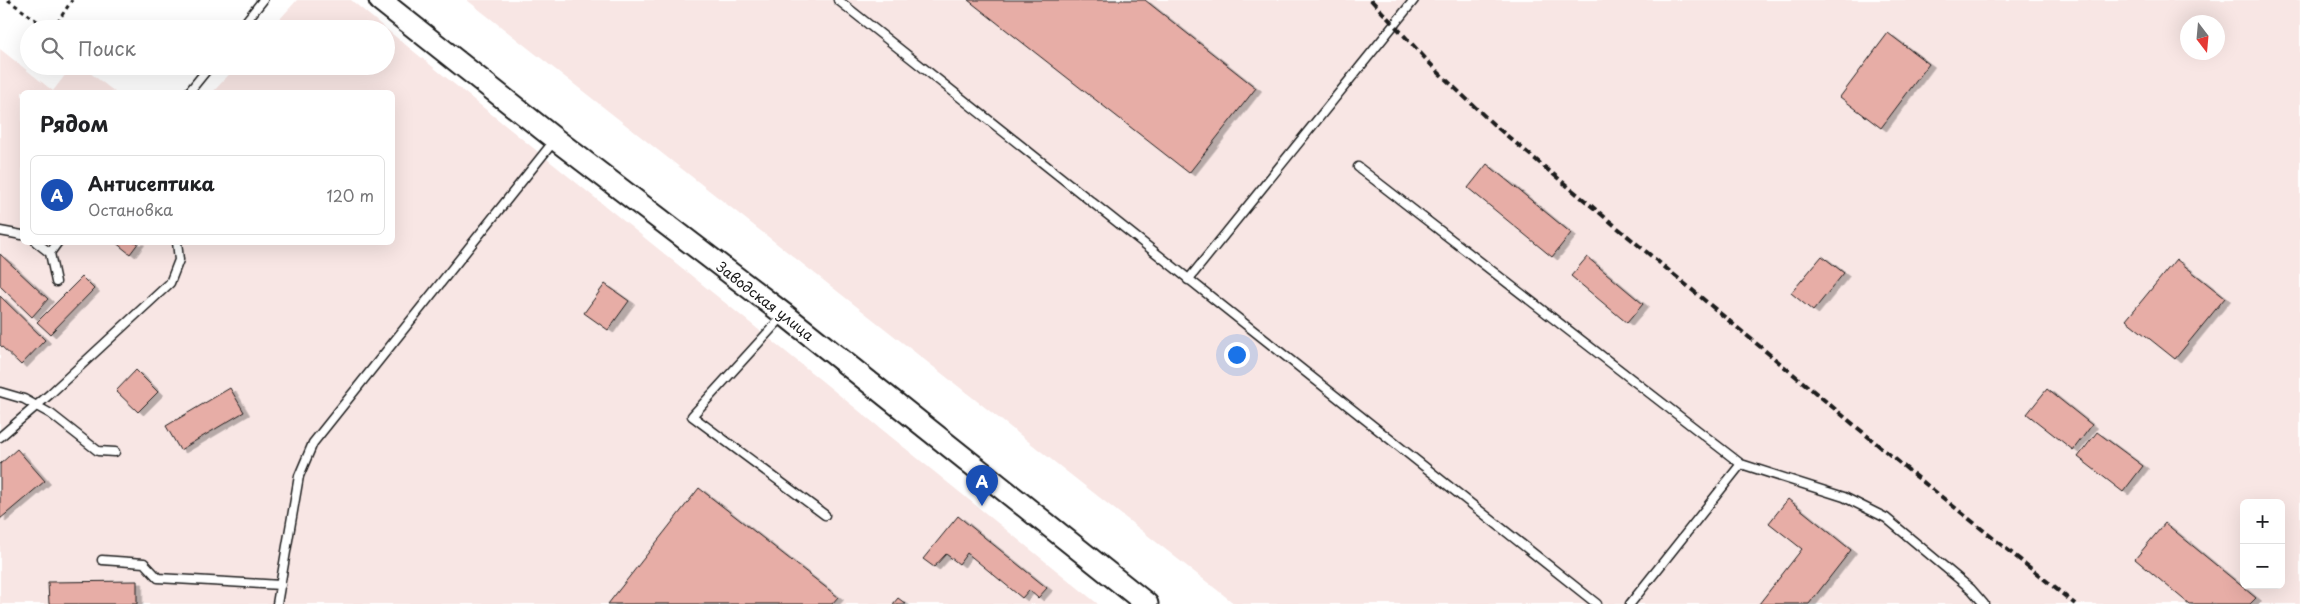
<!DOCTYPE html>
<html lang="ru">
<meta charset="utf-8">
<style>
:root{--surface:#fff;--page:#f6f6f6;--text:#202124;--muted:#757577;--line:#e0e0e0;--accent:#1f6fb2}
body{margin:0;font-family:"Playpen Sans",sans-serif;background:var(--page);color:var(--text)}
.controls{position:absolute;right:15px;bottom:15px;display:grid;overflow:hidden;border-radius:8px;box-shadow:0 5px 20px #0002}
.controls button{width:45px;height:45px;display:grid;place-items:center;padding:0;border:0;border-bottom:1px solid var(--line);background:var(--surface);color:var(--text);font:25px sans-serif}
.compass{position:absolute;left:2180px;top:15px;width:45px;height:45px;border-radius:50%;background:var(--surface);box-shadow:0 5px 20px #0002;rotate:164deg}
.you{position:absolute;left:1236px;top:354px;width:18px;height:18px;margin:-12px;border:4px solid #fff;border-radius:50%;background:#1a73e8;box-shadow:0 0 0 8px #1a73e833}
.badge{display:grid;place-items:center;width:32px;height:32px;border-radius:50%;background:var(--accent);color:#fff;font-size:16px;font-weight:700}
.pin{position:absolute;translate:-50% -41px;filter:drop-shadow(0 1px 2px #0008)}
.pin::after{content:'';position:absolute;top:26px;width:18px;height:15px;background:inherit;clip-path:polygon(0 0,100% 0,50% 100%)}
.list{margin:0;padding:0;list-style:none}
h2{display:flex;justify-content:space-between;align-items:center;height:65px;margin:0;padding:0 20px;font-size:21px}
h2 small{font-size:16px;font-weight:400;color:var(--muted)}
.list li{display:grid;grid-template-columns:32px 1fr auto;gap:15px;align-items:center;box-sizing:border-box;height:80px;margin:0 10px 10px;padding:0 10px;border:1px solid var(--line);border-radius:8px}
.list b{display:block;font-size:19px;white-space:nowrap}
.list p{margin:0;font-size:16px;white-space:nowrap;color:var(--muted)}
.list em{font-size:16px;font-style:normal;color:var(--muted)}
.icon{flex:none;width:28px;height:28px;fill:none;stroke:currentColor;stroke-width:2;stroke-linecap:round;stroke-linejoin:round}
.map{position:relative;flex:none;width:2300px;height:604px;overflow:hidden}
.search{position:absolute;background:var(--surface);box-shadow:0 5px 20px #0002;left:20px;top:20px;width:375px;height:55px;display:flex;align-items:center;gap:12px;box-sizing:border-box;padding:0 18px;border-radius:28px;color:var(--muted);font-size:19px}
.panel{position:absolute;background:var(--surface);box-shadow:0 5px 20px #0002;left:20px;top:90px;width:375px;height:155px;border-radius:8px}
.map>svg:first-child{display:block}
.built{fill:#f8e6e4;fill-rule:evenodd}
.building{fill:#e7ada6;stroke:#1c1c1c;filter:url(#shadow)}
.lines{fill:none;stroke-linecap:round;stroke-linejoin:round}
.lane-casing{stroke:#1c1c1c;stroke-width:11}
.secondary-casing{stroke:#1c1c1c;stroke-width:25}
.path{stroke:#1c1c1c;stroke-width:3;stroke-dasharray:4 4;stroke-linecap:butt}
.lane{stroke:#fff;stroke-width:8}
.secondary{stroke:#fff;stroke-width:21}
.rail{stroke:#1c1c1c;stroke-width:4;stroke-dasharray:8 4;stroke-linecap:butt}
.labels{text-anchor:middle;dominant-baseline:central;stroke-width:5;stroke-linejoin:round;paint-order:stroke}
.street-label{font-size:14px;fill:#1c1c1c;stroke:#fff}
</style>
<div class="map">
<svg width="2300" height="604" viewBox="0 0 2300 604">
<defs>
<filter id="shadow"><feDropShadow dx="5.5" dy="3" stdDeviation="0" flood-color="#0004"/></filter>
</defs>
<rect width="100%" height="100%" fill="#fff"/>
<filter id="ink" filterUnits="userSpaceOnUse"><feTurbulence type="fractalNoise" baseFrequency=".02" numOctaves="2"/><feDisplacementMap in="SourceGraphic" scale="10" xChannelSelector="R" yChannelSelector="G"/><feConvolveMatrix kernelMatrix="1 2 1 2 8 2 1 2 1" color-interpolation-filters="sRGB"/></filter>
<g filter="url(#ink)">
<!-- built -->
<path class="built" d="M297 0H351L386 29H271Z
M467 0H2300V604H1235ZM2188 22H2218V52H2188ZM2244 503H2281V585H2244Z
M386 29 1098 604H0V49L53 91 72 66H81L115 92H22V242H392V92H213L237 66H386Z"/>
<!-- building -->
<path class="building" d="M968 0H1145L1256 88 1189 173Z
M1888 33 1929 64 1881 128 1840 97Z
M1487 164 1571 233 1552 257 1468 188Z
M115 242H139L130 254Z
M0 254 48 299 32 317 0 286Z
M1822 256 1844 273 1813 311 1791 293Z
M1587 257 1643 304 1627 323 1571 276Z
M2176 259 2225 298 2175 359 2126 320Z
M82 277 94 289 50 334 37 322Z
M605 284 629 301 608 330 584 313Z
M0 296 45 340 21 365 0 345Z
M136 370 158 392 138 412 116 391Z
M230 388 244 412 180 450 166 426Z
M2047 389 2092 425 2073 450 2027 414Z
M2097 432 2143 466 2123 492 2078 457Z
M17 449 45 481 0 519V464Z
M699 488 838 597 832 604H608Z
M1788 499 1851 550 1809 604H1759L1802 549 1769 523Z
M958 516 1047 588 1038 598 1029 590 1022 598 967 553 959 564 946 554 934 567 923 559Z
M2165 523 2256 598 2250 604H2189L2135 559Z
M137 581V604H49L48 582Z
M898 598 906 604H893Z"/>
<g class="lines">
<defs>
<path id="lane" d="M838 0 1597 604
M240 29 263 0
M189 92 210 66
M1358 167 1741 464 1844 497 1886 518 1971 589 1984 604
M0 231 22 235
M36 242 50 253 58 242
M50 253 56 282
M1188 280 1414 0
M783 316 692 416 825 515
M0 392 24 399 51 414 98 451 115 452
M0 437 50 394 170 283 179 260 177 242
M102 560 144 563 158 578 281 585
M277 604 299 476 313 443 554 141
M1630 604 1741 464"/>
<g id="secondary">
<path id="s1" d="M380 0 555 139 785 315 1147 604"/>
</g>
</defs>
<!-- lane casing -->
<use href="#lane" class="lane-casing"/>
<!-- secondary casing -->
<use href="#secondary" class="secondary-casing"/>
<!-- path -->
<path class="path" d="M8 0 48 29
M53 29 72 0"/>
<!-- lane -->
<use href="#lane" class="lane"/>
<!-- secondary -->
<use href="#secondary" class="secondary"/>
<!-- rail -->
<path class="rail" d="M1371 0 1437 71 1493 124 1907 469 2075 604"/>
</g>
</g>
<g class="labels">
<!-- street labels -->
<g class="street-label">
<text stroke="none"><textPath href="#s1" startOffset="489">Заводская улица</textPath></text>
</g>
</g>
</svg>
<div class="controls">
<button>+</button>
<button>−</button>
</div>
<svg class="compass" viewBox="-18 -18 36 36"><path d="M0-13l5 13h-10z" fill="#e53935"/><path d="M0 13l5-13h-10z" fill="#757577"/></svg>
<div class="you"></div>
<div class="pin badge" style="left:982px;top:506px;background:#1a4fb4">A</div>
<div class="search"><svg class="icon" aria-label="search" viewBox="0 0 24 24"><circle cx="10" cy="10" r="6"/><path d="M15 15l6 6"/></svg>Поиск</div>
<section class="panel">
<h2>Рядом<small></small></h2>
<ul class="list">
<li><span class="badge" style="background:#1a4fb4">A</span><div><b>Антисептика</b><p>Остановка</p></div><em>120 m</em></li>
</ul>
</section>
</div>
